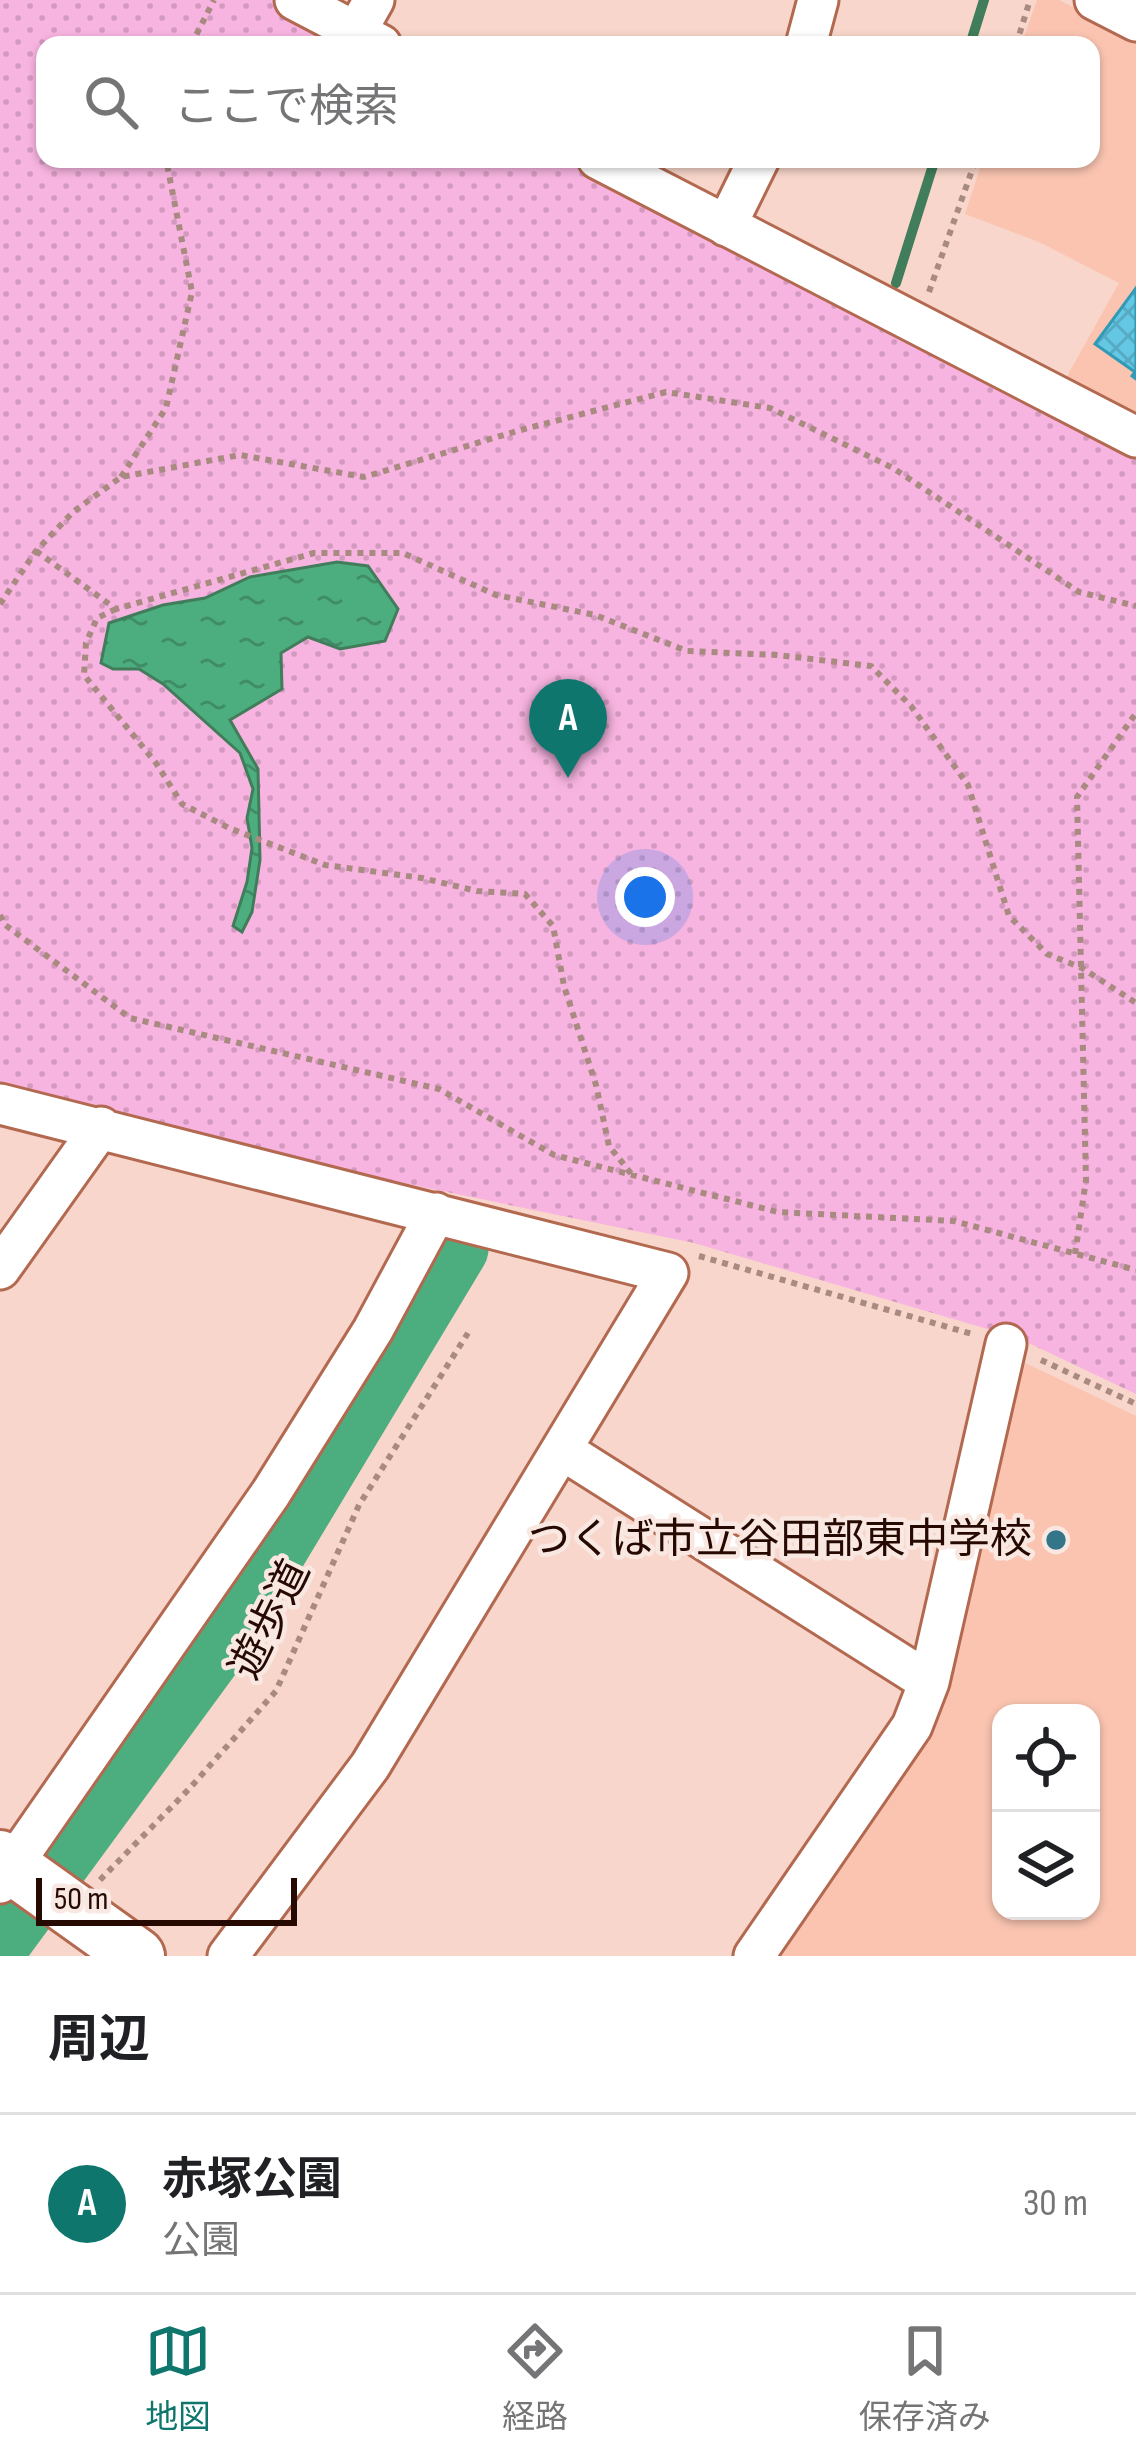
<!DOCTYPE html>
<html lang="ja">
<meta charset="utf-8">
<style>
:root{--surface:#fff;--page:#f6f6f6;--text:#202124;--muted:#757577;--line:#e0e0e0;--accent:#0f766e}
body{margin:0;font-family:"Sofia Sans Condensed","Noto Sans JP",sans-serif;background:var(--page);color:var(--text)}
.controls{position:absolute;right:36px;bottom:36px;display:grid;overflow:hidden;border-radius:24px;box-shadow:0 3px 9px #0004}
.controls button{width:108px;height:108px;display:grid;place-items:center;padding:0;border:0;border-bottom:3px solid var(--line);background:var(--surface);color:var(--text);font:60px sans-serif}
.scale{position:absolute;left:36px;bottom:30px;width:261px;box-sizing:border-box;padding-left:12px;border:6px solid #260a02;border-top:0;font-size:33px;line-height:42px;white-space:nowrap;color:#260a02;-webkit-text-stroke:9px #f9e8e2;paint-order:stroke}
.you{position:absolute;left:645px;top:897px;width:42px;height:42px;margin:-30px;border:9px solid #fff;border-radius:50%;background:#1a73e8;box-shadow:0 0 0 18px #1a73e833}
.badge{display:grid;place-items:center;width:78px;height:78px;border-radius:50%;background:var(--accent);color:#fff;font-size:39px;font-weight:700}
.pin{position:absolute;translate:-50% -99px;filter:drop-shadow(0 3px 6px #0008)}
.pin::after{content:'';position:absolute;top:63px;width:42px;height:36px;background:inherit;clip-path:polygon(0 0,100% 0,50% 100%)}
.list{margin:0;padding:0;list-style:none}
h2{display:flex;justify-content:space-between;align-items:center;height:156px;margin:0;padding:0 48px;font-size:51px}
h2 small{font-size:39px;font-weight:400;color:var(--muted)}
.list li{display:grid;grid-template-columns:78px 1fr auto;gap:36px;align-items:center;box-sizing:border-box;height:180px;padding:0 48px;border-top:3px solid var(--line)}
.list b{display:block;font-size:45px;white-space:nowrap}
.list p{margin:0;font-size:39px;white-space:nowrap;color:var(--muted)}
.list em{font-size:39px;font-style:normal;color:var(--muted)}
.icon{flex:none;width:66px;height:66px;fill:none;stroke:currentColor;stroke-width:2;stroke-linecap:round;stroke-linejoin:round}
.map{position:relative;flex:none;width:1136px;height:1956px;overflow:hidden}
.search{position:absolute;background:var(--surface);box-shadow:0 3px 9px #0004;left:36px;right:36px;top:36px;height:132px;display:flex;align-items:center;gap:30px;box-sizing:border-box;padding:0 42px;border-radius:24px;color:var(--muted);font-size:45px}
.sheet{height:336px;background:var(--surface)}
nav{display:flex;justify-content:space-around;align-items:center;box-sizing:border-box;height:168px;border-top:3px solid var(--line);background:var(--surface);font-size:33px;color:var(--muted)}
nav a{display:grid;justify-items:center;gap:6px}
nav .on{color:var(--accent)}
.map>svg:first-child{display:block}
.built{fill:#fac4b1;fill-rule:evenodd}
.green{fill:url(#green-dots)}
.water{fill:url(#water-ripples);stroke:#417d5a;stroke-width:3}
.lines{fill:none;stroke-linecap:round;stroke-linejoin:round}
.stream{stroke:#417d5a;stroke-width:10}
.river{stroke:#4cae7f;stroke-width:63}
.building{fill:url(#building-cross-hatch);stroke:#319ab6;stroke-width:3}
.street-casing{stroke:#b36950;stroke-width:45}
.secondary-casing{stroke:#b36950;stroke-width:60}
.path{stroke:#a98a80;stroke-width:6;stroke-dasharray:6 6;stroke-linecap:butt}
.street{stroke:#fff;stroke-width:39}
.secondary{stroke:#fff;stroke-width:54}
.poi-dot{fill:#357589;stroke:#f9e8e2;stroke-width:4.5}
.labels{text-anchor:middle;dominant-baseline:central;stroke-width:9;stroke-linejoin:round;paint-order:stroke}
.poi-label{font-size:42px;fill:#260a02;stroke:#f9e8e2;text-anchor:end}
.street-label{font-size:42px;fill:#260a02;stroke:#f9e8e2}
</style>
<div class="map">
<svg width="1136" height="1956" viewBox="0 0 1136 1956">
<defs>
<pattern id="green-dots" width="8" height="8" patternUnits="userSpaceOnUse" patternTransform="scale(3)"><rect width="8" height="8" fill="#f7b4e0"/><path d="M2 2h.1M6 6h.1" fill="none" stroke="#d499bf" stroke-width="1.8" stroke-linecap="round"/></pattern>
<pattern id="water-ripples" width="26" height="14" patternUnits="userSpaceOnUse" patternTransform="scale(3)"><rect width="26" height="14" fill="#4cae7f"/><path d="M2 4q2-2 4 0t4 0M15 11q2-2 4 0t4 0" fill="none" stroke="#3f8c66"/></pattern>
<pattern id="building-cross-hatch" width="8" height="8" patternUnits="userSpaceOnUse" patternTransform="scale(3)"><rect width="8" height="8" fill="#64c8e5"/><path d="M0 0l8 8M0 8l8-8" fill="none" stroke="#57aac3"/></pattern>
</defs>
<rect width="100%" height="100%" fill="#f8d6cb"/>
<!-- built -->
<path class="built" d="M1037 0H1059L1136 39V417L1065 380 1119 283 1039 242 965 214 983 159H1091V45H1021Z
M1017 1359 1136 1416V1956H774L927 1735ZM1001 1713H1091V1911H1001Z"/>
<!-- green -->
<path class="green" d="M0 0H271L381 45H45V159H598L1136 455V1394L1018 1338 694 1243 0 1100Z"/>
<!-- water -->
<path class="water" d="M337 562 368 566 398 609 385 641 340 649 308 637 281 653 282 689 230 720 258 769 260 860 252 912 242 932 233 926 247 882 252 848 247 818 253 789 240 753 163 684 139 669H113L101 663 109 623 163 605 205 598 250 577Z"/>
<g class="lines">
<!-- stream -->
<path class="stream" d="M970 45 984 0
M896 283 935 159"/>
<!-- river -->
<path class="river" d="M0 1942 223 1638 457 1249"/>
</g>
<!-- building -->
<path class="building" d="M1136 288V379L1132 376 1135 372 1095 344Z"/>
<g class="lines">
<defs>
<path id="street" d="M295 0 381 45
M1095 0 1136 21
M356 32 374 0
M806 45 818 0
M598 159 1136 437
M726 226 759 159
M0 1104 668 1273 370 1766 228 1956
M0 1269 101 1127
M564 1451 929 1682
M0 1883 271 1493 373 1330 436 1213
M754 1956 912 1726 929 1682 1006 1344"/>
<path id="secondary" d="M0 1858 137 1956"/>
</defs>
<!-- street casing -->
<use href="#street" class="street-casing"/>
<!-- secondary casing -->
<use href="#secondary" class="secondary-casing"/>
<!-- path -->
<path class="path" d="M191 45 214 0
M1016 45 1030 0
M929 292 976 159
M121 477 166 408 192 292 166 159
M36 551 116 609 314 553H403L496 595 595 615 687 651 777 655 871 666 911 706 968 785 1009 916 1047 954 1082 968 1136 1003
M0 604 36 551 73 512 121 477 240 455 364 477 517 431 666 392 770 408 893 468 1079 592 1136 606
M116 609 97 618 86 643 84 675 156 763 182 804 229 828 325 865 422 878 477 891 525 894 553 926 564 986 596 1085 609 1146 633 1176
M0 915 4 924 130 1018 439 1089 554 1155 778 1212 954 1221 1136 1270
M1075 1254 1086 1180 1077 797 1136 713
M699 1256 972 1334
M1041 1360 1136 1404
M100 1880 190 1788 276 1691 359 1505 468 1333"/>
<!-- street -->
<use href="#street" class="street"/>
<!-- secondary -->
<use href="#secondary" class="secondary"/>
</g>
<!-- markers -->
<circle class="poi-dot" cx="1056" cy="1540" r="12"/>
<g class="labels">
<!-- poi labels -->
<g class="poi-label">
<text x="1032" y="1540">つくば市立谷田部東中学校</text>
</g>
<!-- street labels -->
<g class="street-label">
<text transform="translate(271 1620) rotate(-64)">遊歩道</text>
</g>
</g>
</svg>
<div class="controls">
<button><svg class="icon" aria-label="locate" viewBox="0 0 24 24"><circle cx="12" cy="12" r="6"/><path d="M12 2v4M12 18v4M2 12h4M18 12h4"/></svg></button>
<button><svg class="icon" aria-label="layers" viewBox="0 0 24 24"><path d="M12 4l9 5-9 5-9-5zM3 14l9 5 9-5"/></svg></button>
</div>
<div class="scale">50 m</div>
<div class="you"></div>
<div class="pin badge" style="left:568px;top:778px">A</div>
<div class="search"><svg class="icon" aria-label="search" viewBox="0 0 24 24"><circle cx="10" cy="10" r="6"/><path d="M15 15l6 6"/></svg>ここで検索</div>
</div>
<section class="sheet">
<h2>周辺<small></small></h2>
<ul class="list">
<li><span class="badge">A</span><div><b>赤塚公園</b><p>公園</p></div><em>30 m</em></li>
</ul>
</section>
<nav>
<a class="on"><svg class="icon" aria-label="map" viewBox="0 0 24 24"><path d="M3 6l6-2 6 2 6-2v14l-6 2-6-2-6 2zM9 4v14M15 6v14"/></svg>地図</a>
<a><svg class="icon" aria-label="directions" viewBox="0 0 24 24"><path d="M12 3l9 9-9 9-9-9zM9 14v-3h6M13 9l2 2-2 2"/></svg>経路</a>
<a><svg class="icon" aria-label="saved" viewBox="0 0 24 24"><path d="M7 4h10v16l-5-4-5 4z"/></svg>保存済み</a>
</nav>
